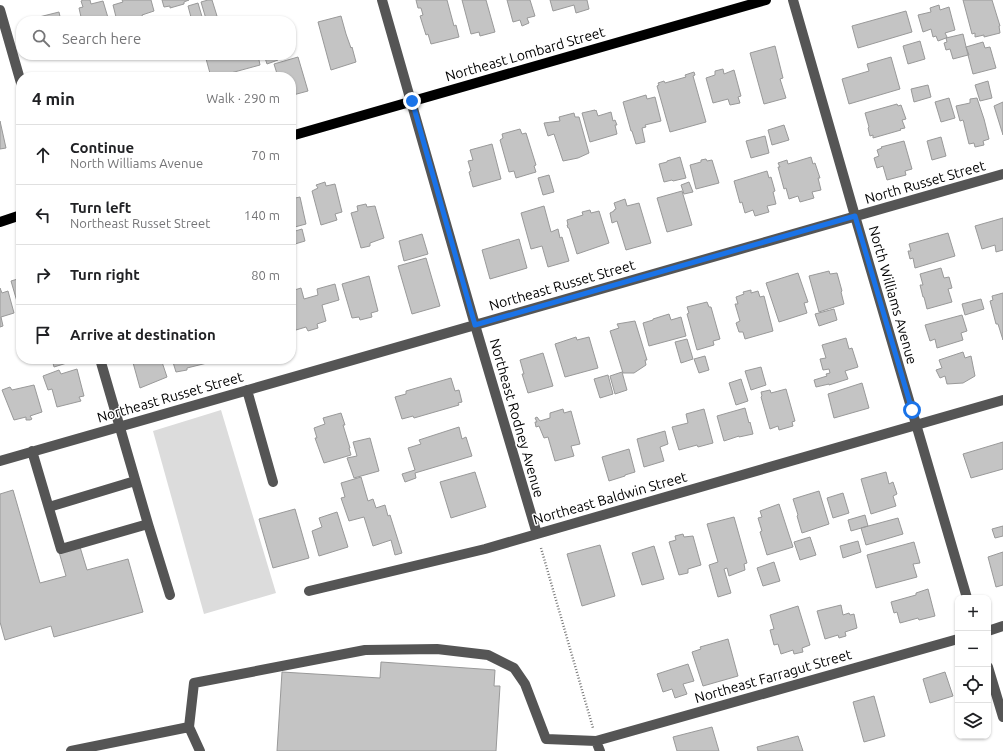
<!DOCTYPE html>
<meta charset="utf-8">
<style>
:root{--surface:#fff;--page:#f2f2f2;--text:#202124;--muted:#757577;--line:#e0e0e0}
body{margin:0;font-family:Ubuntu,sans-serif;background:var(--page);color:var(--text)}
.controls{position:absolute;right:12px;bottom:12px;display:grid;overflow:hidden;border-radius:8px;box-shadow:0 1px 3px #0004}
.controls button{width:36px;height:36px;display:grid;place-items:center;padding:0;border:0;border-bottom:1px solid var(--line);background:var(--surface);color:var(--text);font:20px sans-serif}
.stop{position:absolute;width:12px;height:12px;margin:-9px;border:3px solid #1a73e8;border-radius:50%;background:#fff}
.stop.end{background:#1a73e8;border-color:#fff;box-shadow:0 1px 4px #0008}
.list{margin:0;padding:0;list-style:none}
h2{display:flex;justify-content:space-between;align-items:center;height:52px;margin:0;padding:0 16px;font-size:17px}
h2 small{font-size:13px;font-weight:400;color:var(--muted)}
.list li{display:grid;grid-template-columns:26px 1fr auto;gap:12px;align-items:center;box-sizing:border-box;height:60px;padding:0 16px;border-top:1px solid var(--line)}
.list b{display:block;font-size:15px;white-space:nowrap}
.list p{margin:0;font-size:13px;white-space:nowrap;color:var(--muted)}
.list em{font-size:13px;font-style:normal;color:var(--muted)}
.icon{flex:none;width:22px;height:22px;fill:none;stroke:currentColor;stroke-width:2;stroke-linecap:round;stroke-linejoin:round}
.map{position:relative;flex:none;width:1003px;height:751px;overflow:hidden}
.search{position:absolute;background:var(--surface);box-shadow:0 1px 3px #0004;left:16px;top:16px;width:280px;height:44px;display:flex;align-items:center;gap:10px;box-sizing:border-box;padding:0 14px;border-radius:16px;color:var(--muted);font-size:15px}
.panel{position:absolute;background:var(--surface);box-shadow:0 1px 3px #0004;left:16px;top:72px;width:280px;height:292px;border-radius:16px}
.map>svg:first-child{display:block}
.green{fill:#dcdcdc}
.building{fill:#c4c4c4;stroke:#999}
.lines{fill:none;stroke-linecap:round;stroke-linejoin:round}
.path{stroke:#777;stroke-width:2.5;stroke-dasharray:1 2;stroke-linecap:butt}
.minor{stroke:#555;stroke-width:10}
.major{stroke:#000;stroke-width:10}
.route{stroke:#1a73e8;stroke-width:5}
.labels{text-anchor:middle;dominant-baseline:central;stroke-width:3;stroke-linejoin:round;paint-order:stroke}
.street-label{font-size:14px;fill:#000;stroke:#fff}
</style>
<div class="map">
<svg width="1003" height="751" viewBox="0 0 1003 751">
<rect width="100%" height="100%" fill="#fff"/>
<!-- green -->
<path class="green" d="M221 410 276 593 204 614 153 431Z"/>
<!-- building -->
<path class="building" d="M83 0H90L91 4 103 1 109 21H80L79 17H81L79 8 83 7 81 1Z
M122 0H151L154 11 142 15 144 21H117L113 5 123 2Z
M162 0H189L184 2V4L170 8V6L164 7Z
M208 0H212L217 16 206 19 201 2Z
M416 0H447L454 26 456 25 459 37 431 44 428 34 426 35 420 16 423 15 421 8H418Z
M462 0H486L495 32 480 36 479 32 471 34Z
M507 0H530L535 16 527 18 529 23 522 26 520 20 513 22Z
M550 0H587L589 9 576 13 574 5 553 11Z
M963 0H992L1000 26H999L1000 33 984 37V35L975 37V33L972 34Z
M198 3 203 20 192 21 188 6Z
M939 5 940 10 949 7 955 30 945 33 947 37 946 38 938 41 936 36 933 37 931 29 923 32 918 15 931 12 930 8Z
M906 11 912 32 858 48 852 26Z
M59 12 61 21H36L35 18Z
M341 16 346 34 351 48 352 47 356 62 331 70 318 22Z
M963 34 968 55 953 59 950 49 946 50 944 43 947 42 946 38Z
M920 41 925 59 908 64 903 46Z
M983 42 985 48 990 47 996 68 973 74 968 55H969L966 47Z
M775 46 783 78 780 79 786 98 764 104 750 53Z
M205 55H258L260 65 216 77H211Z
M264 55H277L278 60 267 64Z
M298 57 308 91 293 95 291 90V77H278L274 64Z
M891 57 900 89 849 104 842 79 869 71 867 64Z
M723 69 724 74 734 70 741 96 738 97 740 103 730 105 728 99 713 103 706 78 715 75V71Z
M694 72 695 75 693 76 706 122 670 132 657 86 659 85 658 83 664 81 665 83 686 77 685 75Z
M988 81 992 98 980 101 975 85Z
M928 85 931 97 914 102 911 89Z
M646 95 647 99 655 97 661 121 645 125 646 127 642 128 645 142 636 144 632 131H631L623 102Z
M949 98 955 118 941 122 935 102Z
M977 98 984 119 989 139 983 141 984 145 975 147 974 143 969 144 964 124V123L963 120 960 121 956 106 970 103V99Z
M1003 102V135L994 106Z
M897 104 898 106 901 105 906 119 902 120 905 128 900 129 901 130 873 138V135L870 136 868 128 869 127 865 113Z
M595 110V111L596 110 598 116 611 112 613 121 615 120 617 125H615L617 134 590 142 582 113Z
M574 113 575 117H579L589 153 578 158 563 161 554 134 548 136 544 123 560 121 559 117Z
M0 121 6 148 0 149Z
M784 125 789 140 772 145 768 130Z
M520 129 522 134 526 133 536 165 534 166 536 172 516 178 514 171 509 172 500 140 503 138 502 134Z
M765 136 769 153 751 158 746 141Z
M941 137 946 156 932 160 927 141Z
M904 141 912 169 905 171 906 175 887 180 883 166 877 168 874 158 879 156 877 150 882 148 881 147Z
M492 144 501 179 473 187 469 172 471 171 468 161 473 160 470 150Z
M680 157 686 178 673 181 672 180 664 182 659 164 667 162V161Z
M811 157 813 164 815 163 820 178H818L821 190 812 192 814 198 800 202 798 196 789 199 786 188 784 189 778 167H780L778 163 787 160 788 164Z
M706 159 707 161 712 160 719 183 696 189 690 165 701 162V160Z
M767 171 769 178 771 177 775 191 773 192 776 204 767 206 769 212 755 216 753 210 745 213 742 202 740 203 734 181Z
M549 175 554 192 543 195 538 178Z
M325 182 326 186 335 184 342 212 335 214 337 220 321 225 312 191 318 188 316 185Z
M689 182 693 192 684 194 681 185Z
M682 191 692 225 667 232 657 198Z
M300 197 306 224 291 228V199Z
M625 199 627 206 639 203 651 243 626 250 617 221 612 223 610 213 614 211V210L616 209 614 203Z
M366 204 367 207 375 206 384 238 370 243V246L361 248 351 213 358 211 357 206Z
M544 206 551 232 558 229 560 238 562 237 569 261 548 267 542 246 531 249 521 213Z
M590 210 591 213 599 211 609 243 577 254 569 228H568L567 225H568L567 220 583 215 582 212Z
M1003 218V250L996 252 995 245 982 249 975 226Z
M302 229 305 241 295 244 292 232Z
M948 233 955 256 915 268 913 258 910 259 908 251H911L909 244Z
M422 234 428 254 404 261 399 241Z
M519 239 527 268 490 279 482 250Z
M426 258 440 306 412 314 398 266Z
M941 268 944 278 949 277 952 288 948 289 952 302 927 309 924 297H923L920 285H923L920 274Z
M829 271 830 274 837 273 842 291 841 292 844 304 819 312 809 276Z
M798 273 808 302 804 303 807 313 779 322 766 283Z
M369 276 378 311 371 313 372 317 360 320 359 317 352 318 342 284Z
M21 278V304L18 305 11 281Z
M335 284 339 300 322 305 326 321 317 324 318 328 308 331 306 327 296 330 291 312V291L301 288 304 299 318 295 317 289Z
M0 288 2 293 8 291 14 313 1 317 3 326 0 327Z
M751 290V293L758 291 760 297 764 296 773 331 745 339 743 332H739L736 323 740 321 735 304H738L736 297 744 294 743 292Z
M1003 293V340L998 324H996L990 301 993 300 992 296Z
M981 299 984 309 965 315 962 304Z
M707 302 709 307H711L720 339 713 341 714 345 697 350 687 314 689 313 687 307Z
M834 309 837 320 819 326 815 314Z
M669 314 671 320 681 317 686 336 649 346 643 323 653 320V319Z
M962 315 967 331 961 333 963 340 937 348 935 339 930 341 925 325Z
M635 321 647 360H645L646 365 634 373H623L610 331 619 328 617 324Z
M576 337 577 340 589 337 598 368 565 377 555 344Z
M846 338 849 349 852 348 858 367 845 371 848 379 829 385V384L816 387 814 380 827 376 826 374 830 373 829 369 823 370 820 359 826 358 822 345Z
M687 339 693 359 681 363 675 342Z
M963 352 965 358 971 356 975 376 963 383 947 384 945 376 940 378 936 370 942 368 939 360Z
M543 353 553 386 528 393 522 374H524L520 360Z
M705 356 709 370 699 373 694 359Z
M52 359H69L70 362 54 367Z
M132 359H161L167 377 140 388Z
M172 359H206L207 363 187 368V370L176 372Z
M761 367 766 385 751 390 745 371Z
M77 369 84 396 79 397 81 401 57 407 52 389 48 390 43 376 59 370 61 374Z
M622 372 627 390 615 394 610 376Z
M608 375 613 394 600 398 594 379Z
M451 378 455 391 459 390 462 402 458 403 459 405 414 418 413 416 402 419 395 397 406 394V391Z
M741 379 748 401 736 405 729 383Z
M862 383 869 408 834 418 828 394Z
M34 385 42 412 30 416 32 419 30 420H26V417L14 420 2 390 10 387 12 390Z
M786 389 795 421 792 422 793 426 779 430 778 426 770 429 761 397 762 396 761 392 770 390 771 393Z
M745 408 749 423 750 422 753 434 739 437V436L724 441 717 416Z
M563 409 564 413 571 411 580 444 571 446 574 456 555 461 548 437 544 438 539 426 536 427 535 422H537L535 418 537 417 540 421 550 418V413Z
M704 409 713 443 698 447 697 445 679 450 672 427 688 423 686 414Z
M341 413 345 425H343L350 448H349L351 455 324 463 315 438H317L314 428 325 424 323 418Z
M459 427 462 439 466 437 472 456 415 473 416 478 405 482 402 474 415 470 408 448 421 444 419 440Z
M665 431 668 444 660 447 664 461 644 467 637 439Z
M370 438 379 471 354 478 347 458 357 456 353 442Z
M1003 442V469L971 478 963 454Z
M629 449 635 472 625 475V476L609 481 602 457Z
M475 472 486 507 451 518 440 482Z
M886 472 889 484 893 482 897 494 893 496 896 506 871 514 861 479Z
M361 477 368 501 373 499 376 508 385 505 388 516 390 515 402 553 395 555 391 540 373 546 364 517 349 521 341 498 345 497 341 483Z
M13 490 40 583 66 576 59 552 80 547 87 570 128 559 143 612 54 637 51 626 5 640 0 622V494Z
M819 491 829 524 802 533 797 516 798 515 793 499Z
M843 493 849 513 833 518 827 498Z
M779 504 793 547 767 555 760 532 762 531 758 518 762 517 760 511Z
M295 509 309 558 273 568 259 519Z
M337 512 348 547 319 556 312 531 322 527 319 518Z
M865 515 868 526 851 531 848 520Z
M734 517 747 563 744 564 745 570 729 576 727 568 724 569 731 593 718 597 709 565 718 562 707 524Z
M898 518 903 534 866 545 861 528Z
M1003 526V536L995 538 992 529Z
M683 534 684 537 693 536 701 565 688 569V573L679 575 669 542 676 540 675 536Z
M810 537 816 555 800 560 794 542Z
M858 541 861 552 843 558 840 546Z
M914 542 920 563 913 564 917 577 876 588 867 555Z
M600 545 615 596 582 606 567 554Z
M654 546 664 579 642 585 632 553Z
M1003 552V585L996 587 988 557Z
M774 562 780 581 763 586 757 568Z
M928 589 935 616 919 620 918 618 900 623 897 612 894 613 891 602 916 595V593Z
M841 605 843 615 849 613 850 615 854 614 857 628 845 632 846 636 839 638 838 635 825 639 817 611Z
M798 606 810 645 802 648 803 652 794 654 793 650 781 654 778 644 774 645 770 630 774 629 770 615Z
M728 639 738 676 703 686 692 652 701 649 700 647Z
M381 662 495 670 494 686H500L496 751H277L282 672 380 678Z
M688 664 694 681 683 684 687 694 675 698 672 689 663 692 657 674Z
M945 672 953 696 930 703 923 679Z
M874 696 885 736 864 742 853 702Z
M712 727 719 751H677L673 737Z
M798 736 803 751H758L757 747Z"/>
<g class="lines">
<!-- path -->
<path class="path" d="M541 548 593 728"/>
<!-- minor -->
<path class="minor" d="M382 0 475 325 537 534
M793 0 855 216 967 598
M0 10 21 83
M100 359 148 524
M247 390 273 482
M32 451 61 549 148 524 170 595
M0 461 1003 174
M49 507 135 481
M309 591 485 549 537 534 1003 400
M988 631 1003 626
M988 667 1003 717
M189 727 200 751
M596 741 600 751
M71 751 189 727 194 683 365 650 437 649 488 655 514 668 525 684 546 739 596 741 958 639"/>
<!-- major -->
<path class="major" d="M291 136 766 0
M0 222 21 215"/>
</g>
<g class="lines">
<!-- route -->
<path class="route" d="M412 101 475 325 855 216 912 410"/>
</g>
<g class="labels">
<!-- street labels -->
<g class="street-label">
<text transform="translate(525 54) rotate(-16)">Northeast Lombard Street</text>
<text transform="translate(925 182) rotate(-16)">North Russet Street</text>
<text transform="translate(562 285) rotate(-16)">Northeast Russet Street</text>
<text transform="translate(893 295) rotate(74)">North Williams Avenue</text>
<text transform="translate(170 397) rotate(-16)">Northeast Russet Street</text>
<text transform="translate(517 418) rotate(74)">Northeast Rodney Avenue</text>
<text transform="translate(610 498) rotate(-16)">Northeast Baldwin Street</text>
<text transform="translate(773 676) rotate(-16)">Northeast Farragut Street</text>
</g>
</g>
</svg>
<div class="controls">
<button>+</button>
<button>−</button>
<button><svg class="icon" aria-label="locate" viewBox="0 0 24 24"><circle cx="12" cy="12" r="6"/><path d="M12 2v4M12 18v4M2 12h4M18 12h4"/></svg></button>
<button><svg class="icon" aria-label="layers" viewBox="0 0 24 24"><path d="M12 4l9 5-9 5-9-5zM3 14l9 5 9-5"/></svg></button>
</div>
<div class="stop" style="left:912px;top:410px"></div>
<div class="stop end" style="left:412px;top:101px"></div>
<div class="search"><svg class="icon" aria-label="search" viewBox="0 0 24 24"><circle cx="10" cy="10" r="6"/><path d="M15 15l6 6"/></svg>Search here</div>
<section class="panel">
<h2>4 min<small>Walk · 290 m</small></h2>
<ul class="list">
<li><svg class="icon" aria-label="ahead" viewBox="0 0 24 24"><path d="M12 20V5M6 11l6-6 6 6"/></svg><div><b>Continue</b><p>North Williams Avenue</p></div><em>70 m</em></li>
<li><svg class="icon" aria-label="left" viewBox="0 0 24 24"><path d="M17 20v-9H6M10 6l-5 5 5 5"/></svg><div><b>Turn left</b><p>Northeast Russet Street</p></div><em>140 m</em></li>
<li><svg class="icon" aria-label="right" viewBox="0 0 24 24"><path d="M7 20v-9h11M14 6l5 5-5 5"/></svg><div><b>Turn right</b></div><em>80 m</em></li>
<li><svg class="icon" aria-label="arrive" viewBox="0 0 24 24"><path d="M6 21V4h12l-3 4 3 4H6"/></svg><div><b>Arrive at destination</b></div></li>
</ul>
</section>
</div>
